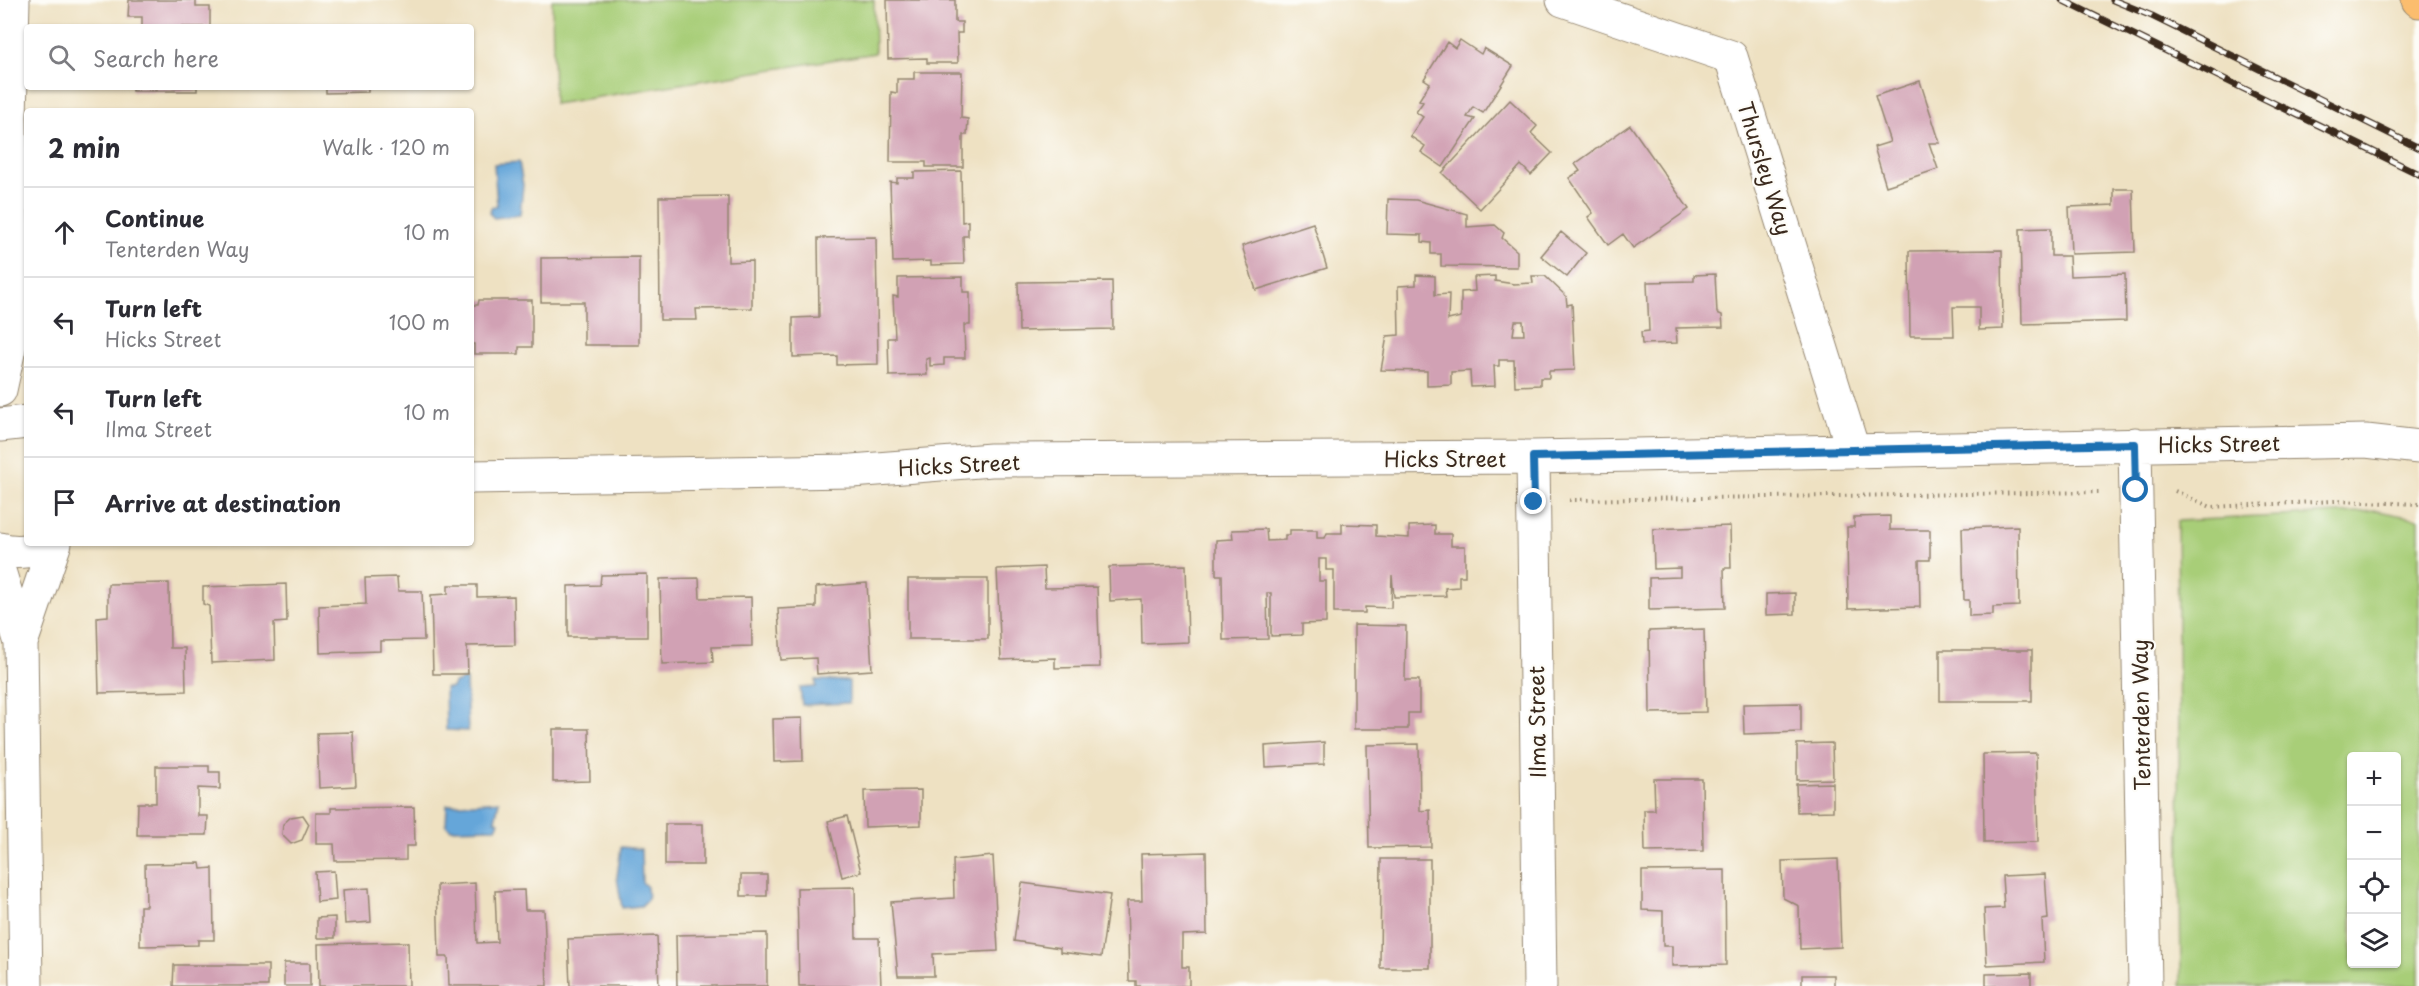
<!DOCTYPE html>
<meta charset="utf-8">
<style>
:root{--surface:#fff;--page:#f2f2f3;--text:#2b2b33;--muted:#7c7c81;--line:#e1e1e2}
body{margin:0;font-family:"Playpen Sans",sans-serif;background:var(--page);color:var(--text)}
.controls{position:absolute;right:18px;bottom:18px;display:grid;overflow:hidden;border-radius:6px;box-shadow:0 2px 4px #0004}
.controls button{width:54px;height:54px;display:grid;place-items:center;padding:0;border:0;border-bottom:2px solid var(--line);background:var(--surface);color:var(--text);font:30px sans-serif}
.stop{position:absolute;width:18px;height:18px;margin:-14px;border:4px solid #1f6fb2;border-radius:50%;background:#fff}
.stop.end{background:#1f6fb2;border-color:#fff;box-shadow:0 2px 6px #0008}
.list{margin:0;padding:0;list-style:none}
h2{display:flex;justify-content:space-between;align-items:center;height:78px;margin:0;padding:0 24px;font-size:26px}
h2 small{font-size:20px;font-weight:400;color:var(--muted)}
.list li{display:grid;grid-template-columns:39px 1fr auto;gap:18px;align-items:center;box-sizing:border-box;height:90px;padding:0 24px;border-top:2px solid var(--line)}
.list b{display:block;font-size:22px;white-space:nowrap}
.list p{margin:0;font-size:20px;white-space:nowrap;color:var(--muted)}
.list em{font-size:20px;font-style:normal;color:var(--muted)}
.icon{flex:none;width:33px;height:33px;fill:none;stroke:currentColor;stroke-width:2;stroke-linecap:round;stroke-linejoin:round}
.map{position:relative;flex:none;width:2419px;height:986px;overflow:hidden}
.search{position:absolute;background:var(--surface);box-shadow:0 2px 4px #0004;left:24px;top:24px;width:450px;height:66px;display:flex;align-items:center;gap:15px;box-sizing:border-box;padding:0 21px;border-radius:6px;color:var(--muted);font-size:22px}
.panel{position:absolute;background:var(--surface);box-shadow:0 2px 4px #0004;left:24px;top:108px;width:450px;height:438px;border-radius:6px}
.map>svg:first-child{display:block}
.green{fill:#a8ce78;stroke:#727c4b;stroke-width:1.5;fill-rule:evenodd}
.water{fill:#65a6d9;stroke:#50687c;stroke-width:1.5}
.building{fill:#d1a1b4;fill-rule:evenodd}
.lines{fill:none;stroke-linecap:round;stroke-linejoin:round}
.minor-casing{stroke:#948670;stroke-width:35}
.highway-casing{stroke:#948670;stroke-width:35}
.path{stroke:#948670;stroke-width:4;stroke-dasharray:1.5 4.5;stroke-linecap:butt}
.minor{stroke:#fff;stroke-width:33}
.highway{stroke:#fbbd6e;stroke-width:33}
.rail-casing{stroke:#3b2a1e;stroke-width:7}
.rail{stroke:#fdfcf7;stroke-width:4.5;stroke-dasharray:14;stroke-linecap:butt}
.route{stroke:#1f6fb2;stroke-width:8}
.labels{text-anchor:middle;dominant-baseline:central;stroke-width:4.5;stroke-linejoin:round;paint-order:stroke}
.street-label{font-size:21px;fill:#3b2a1e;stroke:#fdfcf7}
</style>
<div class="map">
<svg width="2419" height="986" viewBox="0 0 2419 986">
<rect width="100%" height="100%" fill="#fdfcf7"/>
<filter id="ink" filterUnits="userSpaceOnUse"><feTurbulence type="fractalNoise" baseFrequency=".0167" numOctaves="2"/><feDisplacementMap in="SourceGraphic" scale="12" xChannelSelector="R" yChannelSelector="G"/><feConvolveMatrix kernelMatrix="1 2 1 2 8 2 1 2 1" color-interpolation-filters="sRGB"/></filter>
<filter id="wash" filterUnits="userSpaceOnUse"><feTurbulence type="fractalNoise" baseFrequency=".008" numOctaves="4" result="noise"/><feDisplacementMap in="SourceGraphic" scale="24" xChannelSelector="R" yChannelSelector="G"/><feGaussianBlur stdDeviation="1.35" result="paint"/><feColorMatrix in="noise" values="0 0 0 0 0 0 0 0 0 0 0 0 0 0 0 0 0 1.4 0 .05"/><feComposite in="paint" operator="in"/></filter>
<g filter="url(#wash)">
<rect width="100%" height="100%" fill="#eee1c2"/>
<!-- green -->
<path class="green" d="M552 0H874L875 53 554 104Z
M2378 511 2419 519V986H2181L2177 521ZM2352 756H2396V964H2352Z"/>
<!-- water -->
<path class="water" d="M519 162 523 185 520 215 494 218 490 214 491 208 497 205 494 164Z
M466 679 468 731 446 730 445 688H452L454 683Z
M816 680 849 681V703L802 705 800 688 816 687Z
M499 801 495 820 499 822 496 828 451 829 446 825 447 805Z
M621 847 641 849 642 882 647 887 648 899 641 906 622 908 617 877Z"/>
<g id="blocks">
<!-- building -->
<path class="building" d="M129 0H196V7H210V27H142V17H128Z
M887 0H955V22H962V33H957L958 63H927V58L888 59Z
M1460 40 1481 54 1484 48 1513 66 1483 113 1473 107 1467 117 1475 119 1443 167 1421 152 1425 146 1410 136 1423 117 1416 112 1423 102 1419 100 1430 83 1424 79 1447 42 1455 48Z
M914 72H962L961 118 968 119 967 135H963V167H926V162H890L891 92 897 93V79H914Z
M1920 81 1940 143H1929L1938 169 1886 186 1874 147 1890 142 1875 96Z
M132 87H197V91H132Z
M326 87H368V92L326 93Z
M1510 100 1537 126 1531 133 1552 153 1531 175 1521 165 1480 209 1442 173Z
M1630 125 1689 209 1633 248 1623 234 1608 245 1588 217 1593 213 1569 178 1580 171 1575 164Z
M961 171 962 222 968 221V236H963L964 264 931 265V261L893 262 890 182 897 183V178H914V172Z
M2114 189H2133L2135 252 2071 254 2069 207 2114 205Z
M728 196V262L752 261V308L696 309 697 320H660L659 197Z
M1388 199 1416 200 1467 214V227L1495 225 1504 233 1502 238 1517 251V267L1441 266V254H1431V243L1422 242V235L1387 234Z
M1313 223 1327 268 1256 290 1242 246Z
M2051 228V256H2069L2070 276 2125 274 2126 321 2022 324 2020 229Z
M1561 232 1586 253 1567 277 1541 256Z
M876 237 878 364 837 365V356L793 357V318L819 317 818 238Z
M2002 250 2003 329 1979 330V307H1953L1954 336H1910L1909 251Z
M639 257V345H584V302H541V258Z
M1715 274 1717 313 1722 315 1723 327 1676 328 1677 343 1642 344 1641 332 1649 331 1647 282 1694 281V275Z
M1416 275 1435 276V295L1449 294 1448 320 1461 317V292L1475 291 1474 277 1495 276V281L1514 284 1533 283 1532 276H1545L1566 296 1567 305 1572 304 1575 370 1549 371V378H1540V385L1515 386 1514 360H1499V366H1494L1495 386 1471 387 1470 371 1451 372V385L1427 386V371L1381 370 1387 336 1399 335 1398 286 1416 285ZM1515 321H1523L1524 335H1513Z
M963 277V292H970V325H964L965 358H944V365L930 366V358L926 359 927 375 889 376 888 338H895L893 296 898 297V278Z
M1112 281 1113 329 1019 331 1018 282Z
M479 300H532V347H519V354H474V344H471V305H478Z
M1890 516V530H1930V560H1919L1920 607 1848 609 1847 527H1854V517Z
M1342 524 1376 525V536L1409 538V526L1435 525V534H1451V546H1465V576H1459V587L1445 588 1446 596 1394 597 1392 575 1391 608 1365 607V613H1334V570H1326V559H1319V581H1326V623L1302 624V635L1271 636V593H1267L1268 639 1223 640 1222 575H1216V540L1233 539 1232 530 1266 529 1267 541 1285 540V535H1290V530H1317V538H1325L1327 533H1342Z
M1730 526 1731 568H1724L1725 608 1649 610V578L1680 577V568L1654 569 1653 529Z
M2018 526 2019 606 1993 607V615L1969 616V600H1964L1962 528Z
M1186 565 1188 642 1142 644 1141 599 1110 601 1109 567Z
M1044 567 1045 588 1097 587 1100 667 1055 668V658L1001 660 997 569Z
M647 574V637H568V586L600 585 601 575Z
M397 577 398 591H422L424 640 380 641V651L320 653 319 606 366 604 365 578Z
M699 578 700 598 751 597 752 646 712 647 713 662 662 664 660 579Z
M908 579H988V639H908Z
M169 583 170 648H185L186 691 99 693 97 617 108 616V584Z
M867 583 872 670 817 674 816 658 781 660 778 609 816 607V587Z
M286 584 287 622 274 623 275 660 211 663 209 606 203 604V587Z
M448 585H477V597L514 596 515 645 467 646 468 674H433L431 595 448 594Z
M1795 593V614L1766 615V594Z
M1354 625 1406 626 1405 680H1419V713H1408V729H1354Z
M1704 629 1706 712 1650 713 1649 631Z
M1940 650H2032V701H1940Z
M1801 703V732L1744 734 1743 704Z
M802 718 803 761 774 762 773 719Z
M553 729H589L590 781 553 782Z
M353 732 356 786 319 788 317 733Z
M1324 742V764L1266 767 1265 746Z
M1832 743 1833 779 1797 780V744Z
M1419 744 1420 811 1430 810 1431 847 1369 848 1367 745Z
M2036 753 2038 842 1984 843 1983 754Z
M156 766H209V772H220V789L198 788V816H208L207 835H137L138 803H156Z
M1654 779H1702L1703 851 1645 852 1644 810H1655Z
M1833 783V811L1797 812 1796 784Z
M921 790V825L865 827 864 791Z
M414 807 415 846H406V860L335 861 334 844H316V813H331V808Z
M303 815 309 824 302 840 291 844 282 835 283 824 291 817Z
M847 816 861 872 842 877 828 821Z
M665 824H703V865H665Z
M1206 852 1207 934 1182 935V967H1189V986H1136V981H1129L1127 901H1142L1141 854Z
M993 856 998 951 933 954 934 976H898L891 902 954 898 953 860Z
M1381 859H1430V968H1380Z
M1838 859 1841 947 1800 949 1799 906 1783 898 1782 861Z
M200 863 201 869 213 868 214 940H198V945L140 946V906H146L145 864Z
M1725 870 1726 965 1672 966V946H1663V911L1642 910V871Z
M334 871 336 900 317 902 315 872Z
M2045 874 2048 919 2042 920 2044 962 1987 965 1984 909 2004 908 2002 876Z
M741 875H767V896H741Z
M475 883 477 943 497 942 495 891 524 890 525 910H544L547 986H449L448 957H439L437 885Z
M1022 883 1110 895 1101 957 1060 952V948L1014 941Z
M855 887 856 938H879L881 986H799L797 888Z
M369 888 371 922 345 924 343 890Z
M335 917V938H317V918Z
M767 933V986H677L676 935Z
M657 936 659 986H570L568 939Z
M408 942 409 986H319L318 944Z
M284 963H310V986H284Z
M174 965H268V986H173Z
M2031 973V986H1986V974Z
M1802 975H1834V986H1802Z"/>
</g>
</g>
<g filter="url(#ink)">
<use href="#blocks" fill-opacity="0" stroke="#948670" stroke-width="1.5"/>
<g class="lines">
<defs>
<path id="minor" d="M1563 0 1731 57 1853 450
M0 390 13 330 10 117 13 0
M0 425 27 422
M2135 444 2145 986
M1533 457 1540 986
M471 477 852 471 991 460 1533 457 2366 441 2419 447
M0 549C19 554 33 551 51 543
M0 574 21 643 26 986
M21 643 55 543"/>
<path id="highway" d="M2418 0 2419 1"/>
</defs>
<!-- minor casing -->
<use href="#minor" class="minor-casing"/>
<!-- highway casing -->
<use href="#highway" class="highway-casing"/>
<!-- path -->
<path class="path" d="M2175 491 2211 507 2335 501 2419 504
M1569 500 2101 492"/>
<!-- minor -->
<use href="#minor" class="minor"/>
<!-- highway -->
<use href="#highway" class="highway"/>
<defs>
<path id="rail" d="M2062 0 2419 174
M2113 0 2152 16 2419 148"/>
</defs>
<!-- rail casing -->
<use href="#rail" class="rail-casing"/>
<!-- rail -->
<use href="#rail" class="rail"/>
</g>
</g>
<g class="lines" filter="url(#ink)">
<!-- route -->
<path class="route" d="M1534 502 1533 457 2135 444 2136 490"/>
</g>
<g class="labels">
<!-- street labels -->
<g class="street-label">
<text transform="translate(1766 168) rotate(73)">Thursley Way</text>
<text transform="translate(2219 443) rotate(-1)">Hicks Street</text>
<text x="1445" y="458">Hicks Street</text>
<text transform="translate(959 464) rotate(-3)">Hicks Street</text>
<text transform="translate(2140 715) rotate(-91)">Tenterden Way</text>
<text transform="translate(1536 722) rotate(-91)">Ilma Street</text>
</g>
</g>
</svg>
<div class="controls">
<button>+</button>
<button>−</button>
<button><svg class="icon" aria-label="locate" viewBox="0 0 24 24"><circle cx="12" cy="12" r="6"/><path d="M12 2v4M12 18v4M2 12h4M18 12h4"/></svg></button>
<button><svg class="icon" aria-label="layers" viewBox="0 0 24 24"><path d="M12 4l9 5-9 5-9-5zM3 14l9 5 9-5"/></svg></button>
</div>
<div class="stop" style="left:2136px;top:490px"></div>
<div class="stop end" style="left:1534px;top:502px"></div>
<div class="search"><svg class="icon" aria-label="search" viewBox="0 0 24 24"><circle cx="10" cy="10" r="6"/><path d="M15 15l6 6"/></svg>Search here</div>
<section class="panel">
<h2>2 min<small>Walk · 120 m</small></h2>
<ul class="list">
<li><svg class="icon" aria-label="ahead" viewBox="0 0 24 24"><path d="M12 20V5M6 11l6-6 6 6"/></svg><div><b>Continue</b><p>Tenterden Way</p></div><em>10 m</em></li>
<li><svg class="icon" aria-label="left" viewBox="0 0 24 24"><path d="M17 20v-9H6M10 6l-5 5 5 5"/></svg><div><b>Turn left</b><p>Hicks Street</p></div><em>100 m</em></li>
<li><svg class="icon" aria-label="left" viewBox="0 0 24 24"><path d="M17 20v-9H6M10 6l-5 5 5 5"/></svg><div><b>Turn left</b><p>Ilma Street</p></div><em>10 m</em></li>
<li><svg class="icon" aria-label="arrive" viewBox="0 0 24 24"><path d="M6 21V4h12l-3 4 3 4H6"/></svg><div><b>Arrive at destination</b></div></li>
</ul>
</section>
</div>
